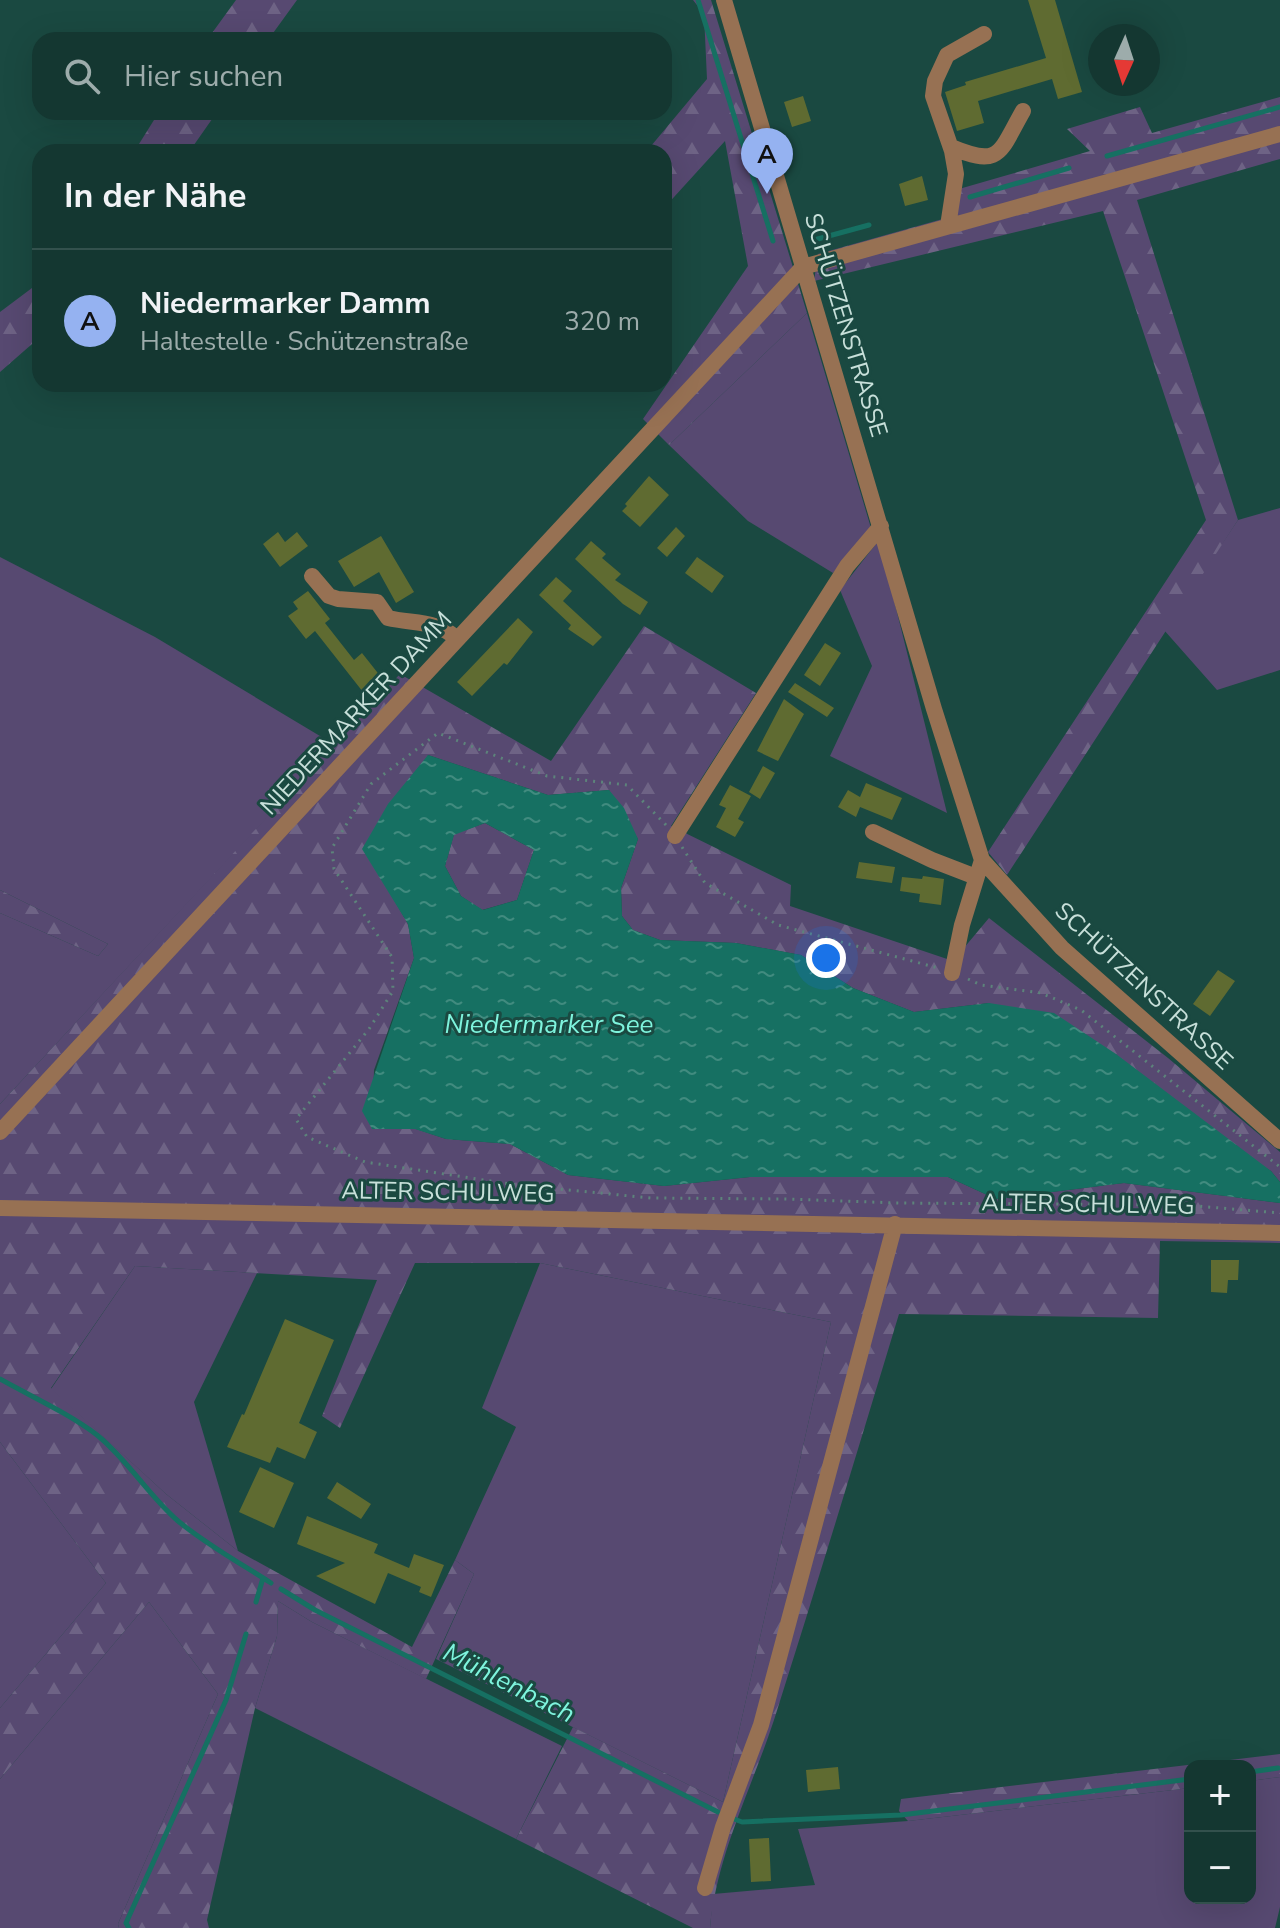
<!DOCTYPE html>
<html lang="de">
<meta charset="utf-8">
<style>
:root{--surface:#143731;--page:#1d3f39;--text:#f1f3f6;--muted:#9dacab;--line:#33514d;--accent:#95b2f1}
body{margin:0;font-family:"Nunito Sans",sans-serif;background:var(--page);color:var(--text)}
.controls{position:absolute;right:24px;bottom:24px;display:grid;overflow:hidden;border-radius:16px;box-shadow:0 8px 32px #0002}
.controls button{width:72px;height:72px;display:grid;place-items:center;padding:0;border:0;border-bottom:2px solid var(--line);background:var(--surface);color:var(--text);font:40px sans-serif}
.compass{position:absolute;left:1088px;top:24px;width:72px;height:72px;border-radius:50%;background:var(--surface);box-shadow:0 8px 32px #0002;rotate:183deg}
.you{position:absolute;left:826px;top:958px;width:28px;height:28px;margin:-20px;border:6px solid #fff;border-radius:50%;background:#1a73e8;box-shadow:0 0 0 12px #1a73e833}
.badge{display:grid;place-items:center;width:52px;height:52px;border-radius:50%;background:var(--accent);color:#111;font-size:26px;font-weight:700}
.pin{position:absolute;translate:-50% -66px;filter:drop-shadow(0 2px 4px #0008)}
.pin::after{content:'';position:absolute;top:42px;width:28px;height:24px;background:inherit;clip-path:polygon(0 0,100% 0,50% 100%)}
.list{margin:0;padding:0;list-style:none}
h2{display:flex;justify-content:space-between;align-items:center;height:104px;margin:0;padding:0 32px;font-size:34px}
h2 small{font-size:26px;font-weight:400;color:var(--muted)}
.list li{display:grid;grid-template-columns:52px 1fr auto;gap:24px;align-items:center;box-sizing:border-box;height:144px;padding:0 32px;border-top:2px solid var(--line)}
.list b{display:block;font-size:30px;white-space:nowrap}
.list p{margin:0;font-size:26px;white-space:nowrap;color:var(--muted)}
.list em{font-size:26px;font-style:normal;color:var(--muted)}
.icon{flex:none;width:44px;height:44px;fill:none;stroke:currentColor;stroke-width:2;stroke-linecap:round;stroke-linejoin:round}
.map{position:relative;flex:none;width:1280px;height:1928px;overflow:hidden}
.search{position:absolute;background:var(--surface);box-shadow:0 8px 32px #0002;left:32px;top:32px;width:640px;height:88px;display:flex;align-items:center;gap:20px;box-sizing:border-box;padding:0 28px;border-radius:24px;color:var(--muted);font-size:30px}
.panel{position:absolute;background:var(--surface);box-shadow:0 8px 32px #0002;left:32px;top:144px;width:640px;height:248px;border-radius:24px}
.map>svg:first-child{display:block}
.grass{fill:#574971}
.forest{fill:url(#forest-firs)}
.water{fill:url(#water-ripples);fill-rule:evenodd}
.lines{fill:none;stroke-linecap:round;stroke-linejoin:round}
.stream{stroke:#167062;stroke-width:5}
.building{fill:#5f6b31}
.path{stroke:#5d837b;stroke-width:3;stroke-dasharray:2 6;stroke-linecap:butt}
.minor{stroke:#977153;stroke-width:16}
.labels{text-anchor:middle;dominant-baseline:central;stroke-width:6;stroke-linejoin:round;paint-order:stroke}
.street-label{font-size:24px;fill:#c8e0da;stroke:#1a4941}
.water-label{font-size:26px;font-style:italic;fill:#7ef4dd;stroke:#1a4941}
</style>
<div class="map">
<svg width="1280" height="1928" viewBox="0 0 1280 1928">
<defs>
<pattern id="forest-firs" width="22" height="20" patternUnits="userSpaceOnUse" patternTransform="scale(2)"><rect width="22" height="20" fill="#574971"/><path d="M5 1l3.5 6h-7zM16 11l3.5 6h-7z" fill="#6e6385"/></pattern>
<pattern id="water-ripples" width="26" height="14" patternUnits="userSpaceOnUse" patternTransform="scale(2)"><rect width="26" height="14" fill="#167062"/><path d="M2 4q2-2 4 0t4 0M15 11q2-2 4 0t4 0" fill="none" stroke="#418b7f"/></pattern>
</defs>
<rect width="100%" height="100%" fill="#1a4941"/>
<!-- grass -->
<path class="grass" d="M807 313 871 528 833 573 748 521 669 445Z
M1280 508V670L1217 690 1164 630 1238 520Z
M879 540 947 813 830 756 872 666 840 590Z
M0 557 155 637 335 745 0 1104V913L98 956 108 944 0 890Z
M540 1263 831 1322 723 1802 436 1659 474 1574 455 1560 516 1427 482 1408Z
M135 1266 257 1273 194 1402 238 1551 166 1494 51 1389Z
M0 1442 106 1583 0 1708Z
M278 1601 312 1622 562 1746 516 1839 255 1708 277 1636Z
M149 1602 218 1694 118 1924 119 1928H0V1779Z
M1280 1777V1907L1275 1928H710L713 1894 815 1885 798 1829 908 1821 1190 1788V1898H1250V1781Z"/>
<!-- forest -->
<path class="forest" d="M236 0H297L268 40H207Z
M693 0H711L807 313 669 445 643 419 748 266 725 141 664 208V152H646L707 79 704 14Z
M1280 97V159L1137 200 1238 520 1007 875 988 852 1206 520 1103 211 814 281 818 254 957 215 959 189 1090 151 1067 129 1140 107 1152 133Z
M159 112H217L189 152H134Z
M40 282V337L0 372V312Z
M644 626 756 693 671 826 791 885 790 906 953 961 989 918 1168 1058 1280 1152V1182L1271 1171 989 1003 914 1012 853 988 801 955 736 943 660 940 633 930 622 916 621 888 638 839 609 790 548 795 428 755 390 893 408 924 414 958 374 1070 372 1129H416L446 1139 510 1144 568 1175 664 1186 750 1177H948L996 1199 1124 1183 1280 1203V1243L1160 1241 1158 1318 899 1314C858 1449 817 1585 774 1720 751 1790 717 1854 710 1928H693L516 1839 573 1727 723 1802 831 1322 540 1263H415L340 1428 322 1416 377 1280 135 1266 51 1388 166 1494 238 1551 412 1647 455 1560 474 1574 426 1679 312 1622 278 1601 277 1636 255 1708 207 1920 209 1928H119L118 1924 218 1694 149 1602 0 1779V1708L106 1583 0 1442V1104L400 674 551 761Z
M485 823 534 850 517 900 482 910 461 896 445 866 454 834Z
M0 890 108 944 98 956 0 913Z
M1280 1754V1777L1250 1781V1766H1190V1788L908 1821 899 1811 901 1799Z"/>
<!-- water -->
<path class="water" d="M428 755 548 795 609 790 624 808 638 839 621 888 622 916 633 930 660 940 736 943 801 955 853 988 914 1012 989 1003 1054 1013 1116 1054 1271 1171 1280 1182V1203L1124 1183 996 1199 948 1177H750L664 1186 568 1175 510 1144 446 1139 415 1129H372L362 1111 414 958 408 924 362 849 388 804ZM485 823 534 850 517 900 483 910 461 896 445 866 454 835Z"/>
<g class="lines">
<!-- stream -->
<path class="stream" d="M698 0 773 241
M1107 156 1280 107
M970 197 1069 168
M814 240 869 225
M0 1379C32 1397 68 1413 97 1435 128 1460 148 1495 178 1521 207 1545 240 1563 271 1583
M281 1589 315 1610 718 1812
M256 1602 263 1578
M1250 1772 1278 1768
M734 1819 742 1822 901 1815 1190 1779
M129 1928 126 1923 226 1700 246 1634"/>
</g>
<!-- building -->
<path class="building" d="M1028 0H1055L1082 92 1058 99 1052 79 978 101 984 123 957 131 945 92 966 85 965 82 1046 58Z
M803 96 811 121 792 127 784 102Z
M922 176 928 200 905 206 899 184Z
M649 476 669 495 640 527 622 511 627 506 625 504Z
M676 527 685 536 667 557 657 548Z
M278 532 285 542 297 532 308 546 280 567 263 544Z
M381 536 414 592 396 603 379 572 354 587 338 561Z
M591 541 606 554 602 558 621 574 615 580 648 602 640 615 623 604 575 559Z
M697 557 724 576 712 593 685 573Z
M556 577 572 591 563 601 602 637 593 646 568 629 571 625 539 595Z
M308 591 330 619 325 623 354 660 362 653 381 677 363 692 315 631 306 639 288 616 298 609 293 602Z
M518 618 533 632 507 665 504 663 472 696 457 682Z
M825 643 841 653 820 686 804 675Z
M795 683 834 708 827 717 788 692Z
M784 699 804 714 778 761 757 751Z
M763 766 775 773 760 799 749 792Z
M866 783 902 798 892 820 860 807 856 817 838 807 848 790 860 797Z
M730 785 751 796 738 819 744 822 735 837 716 827 726 808 719 805Z
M859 862 895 867 892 883 856 878Z
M923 876 944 879 941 905 919 902 920 894 900 891 902 877 922 879Z
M1218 970 1235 981 1210 1016 1193 1004Z
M1211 1260H1239L1238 1280H1228L1227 1293 1211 1292Z
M285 1319 334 1340 299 1423 317 1432 305 1459 277 1447 270 1463 227 1447 242 1414 244 1415Z
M260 1467 294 1483 274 1528 239 1512Z
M337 1482 371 1504 361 1519 327 1498Z
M307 1516 378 1544 374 1553 409 1568 414 1554 444 1565 431 1597 419 1592 421 1587 388 1573 375 1604 316 1576 345 1563 297 1544Z
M838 1767 840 1789 808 1792 806 1770Z
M769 1838 771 1881 751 1882 749 1839Z"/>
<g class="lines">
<!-- path -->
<path class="path" d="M666 825 627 785 547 776 438 733 371 784 332 848 334 869 392 957 393 991 369 1029 296 1119 307 1137 365 1162 517 1185 651 1198 786 1199 898 1203 1184 1205 1280 1213
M682 847 705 883 778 925 938 968
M968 979 981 985 1041 993 1081 1010 1280 1167"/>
<!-- minor -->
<path class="minor" d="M724 0 934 709 982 860 1062 948 1280 1141
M951 147C1001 168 999 153 1023 111
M948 226 956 174 952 151 933 96 935 81 947 55 984 34
M312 576 329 596 338 599 377 602 388 618C413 624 438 620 457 639
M873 832 932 860 976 877
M675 836 847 566 881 526
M952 973 962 925 982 860
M0 1132 803 267 1280 134
M0 1208 1280 1233
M705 1888 723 1827 761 1725 895 1224"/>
</g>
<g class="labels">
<!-- street labels -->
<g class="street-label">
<text transform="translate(846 325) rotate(73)">SCHÜTZENSTRASSE</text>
<text transform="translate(356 713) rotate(-47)">NIEDERMARKER DAMM</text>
<text transform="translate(1144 986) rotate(43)">SCHÜTZENSTRASSE</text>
<text transform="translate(448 1192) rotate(1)">ALTER SCHULWEG</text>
<text transform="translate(1088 1204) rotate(1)">ALTER SCHULWEG</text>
</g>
<!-- water labels -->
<g class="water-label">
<text x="549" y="1024">Niedermarker See</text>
<text transform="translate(509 1683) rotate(27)">Mühlenbach</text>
</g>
</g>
</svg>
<div class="controls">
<button>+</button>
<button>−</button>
</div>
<svg class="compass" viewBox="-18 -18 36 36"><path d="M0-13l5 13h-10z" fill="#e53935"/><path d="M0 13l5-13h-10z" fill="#9dacab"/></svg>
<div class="you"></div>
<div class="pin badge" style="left:767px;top:194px">A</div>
<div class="search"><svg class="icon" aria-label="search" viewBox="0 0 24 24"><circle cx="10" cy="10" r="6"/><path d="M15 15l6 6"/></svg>Hier suchen</div>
<section class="panel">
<h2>In der Nähe<small></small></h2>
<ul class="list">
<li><span class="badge">A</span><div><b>Niedermarker Damm</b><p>Haltestelle · Schützenstraße</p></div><em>320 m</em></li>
</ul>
</section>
</div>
